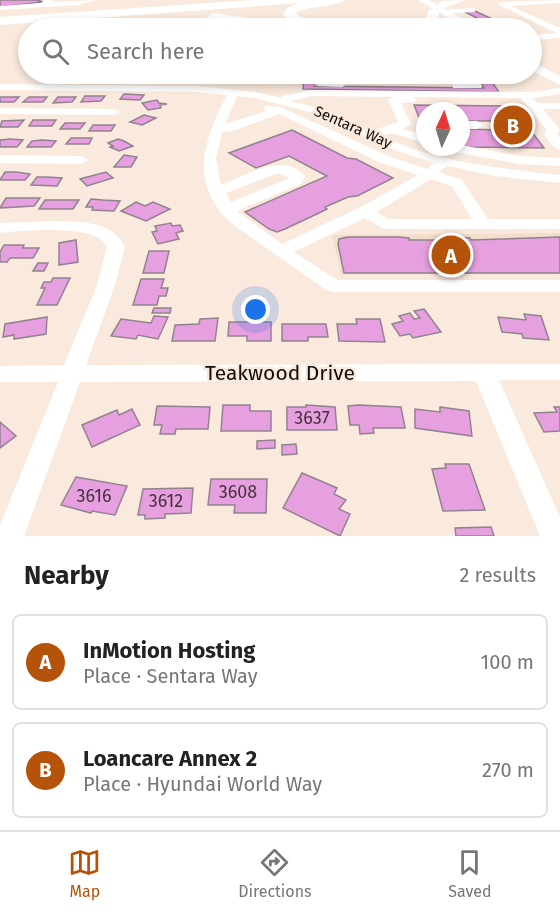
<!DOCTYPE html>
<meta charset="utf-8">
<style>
:root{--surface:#fff;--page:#f6f6f6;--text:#222;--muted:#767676;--line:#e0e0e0;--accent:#b45309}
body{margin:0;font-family:"Fira Sans",sans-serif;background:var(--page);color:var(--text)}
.compass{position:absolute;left:416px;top:102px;width:54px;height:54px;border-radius:50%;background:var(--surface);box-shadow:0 3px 9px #0003;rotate:4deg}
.you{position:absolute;left:256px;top:310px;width:21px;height:21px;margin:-15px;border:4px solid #fff;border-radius:50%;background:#1a73e8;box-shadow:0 0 0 9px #1a73e833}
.badge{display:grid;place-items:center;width:39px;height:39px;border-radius:50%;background:var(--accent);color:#fff;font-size:20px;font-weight:700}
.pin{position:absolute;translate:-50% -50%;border:3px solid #fff;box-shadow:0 2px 6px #0006}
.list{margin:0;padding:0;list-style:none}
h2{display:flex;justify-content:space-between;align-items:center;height:78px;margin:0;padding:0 24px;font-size:26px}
h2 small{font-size:20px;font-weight:400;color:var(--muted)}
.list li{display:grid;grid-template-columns:39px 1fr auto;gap:18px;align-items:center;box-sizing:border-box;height:96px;margin:0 12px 12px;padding:0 12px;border:2px solid var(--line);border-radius:9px}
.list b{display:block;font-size:22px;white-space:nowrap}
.list p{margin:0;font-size:20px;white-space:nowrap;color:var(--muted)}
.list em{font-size:20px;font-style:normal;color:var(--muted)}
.icon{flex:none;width:33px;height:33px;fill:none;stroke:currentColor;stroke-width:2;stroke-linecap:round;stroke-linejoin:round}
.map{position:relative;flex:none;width:560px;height:536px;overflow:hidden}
.search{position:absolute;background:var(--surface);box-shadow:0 3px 9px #0003;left:18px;right:18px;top:18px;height:66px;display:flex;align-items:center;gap:15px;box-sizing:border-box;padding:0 21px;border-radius:33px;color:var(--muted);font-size:22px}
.sheet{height:294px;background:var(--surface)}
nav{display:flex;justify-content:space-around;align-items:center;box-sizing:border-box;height:84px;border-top:2px solid var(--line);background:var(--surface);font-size:16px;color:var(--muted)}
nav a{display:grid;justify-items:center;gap:3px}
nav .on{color:var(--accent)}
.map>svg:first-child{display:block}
.built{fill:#f3ddcb}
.building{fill:#e7a0df;stroke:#91828f;stroke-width:1.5}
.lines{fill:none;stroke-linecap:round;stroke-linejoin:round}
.minor{fill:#fff;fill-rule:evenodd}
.major{fill:#fff;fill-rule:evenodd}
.highway{fill:#fff;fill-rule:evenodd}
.labels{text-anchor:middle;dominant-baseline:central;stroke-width:5;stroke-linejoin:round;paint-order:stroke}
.far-street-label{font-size:15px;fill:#130e0a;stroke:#faeadd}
.near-number-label{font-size:18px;fill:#48323f}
.near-street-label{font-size:21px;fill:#130e0a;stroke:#faeadd}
</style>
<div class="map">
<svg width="560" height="536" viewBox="0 0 560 536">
<rect width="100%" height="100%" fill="#faeadd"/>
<!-- built -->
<path class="built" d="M560 233V274H341L332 235Z"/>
<!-- building -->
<path class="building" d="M0 0H41L39 1 43 2 0 7Z
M463 11H475L501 23 482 25 472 20 477 18Z
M304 74H314V86L484 88 475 74H486L499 92 303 89Z
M327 74H349L350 83 327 82Z
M359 74H380L383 83H360Z
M390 74H408L412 83H393Z
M419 74H441L445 83H422Z
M449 74H464L470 84 454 83Z
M124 94 144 95 140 100 120 99Z
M85 96H105L101 101 81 102Z
M0 97H19L14 102H0Z
M29 97H47L43 102H23Z
M58 97H76L72 102 53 103Z
M157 100 159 103 167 104 160 105 161 108 148 110 142 103Z
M414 105 512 106 544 148 458 147H461V129L502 130 496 121H461V111H425V120H420Z
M144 115 156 118 142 125 130 122Z
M24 120 18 127H0L2 121Z
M33 120H56L52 126H29Z
M65 123H85L80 129H60Z
M93 125H115L111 131H89Z
M292 130 347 158 356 159 393 178 357 196 348 197 325 207 327 209 321 212 285 229 277 232 269 229 245 212 327 176 289 156 256 168 229 153Z
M71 138H92L89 144H66Z
M118 139 124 141 133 146 119 151 110 147 113 146 108 143Z
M0 140 10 139 23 140 17 147H0Z
M32 141 42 140 56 141 51 147H27Z
M124 155 137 157 131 167H114Z
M5 172H16L30 174 25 180H0Z
M106 172 113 178 87 186 80 179Z
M37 177H47L62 178 57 186 31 185Z
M6 198H40L34 206 0 208Z
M91 199 103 200 120 201 114 211 92 210 93 207H86Z
M45 200H79L73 209H39Z
M136 202 145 206 153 202 170 209 146 221 121 211Z
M171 223 172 226 180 225 183 231 176 233 179 239 158 244 152 232 157 231 155 226Z
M348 237H399L409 238V240H445L444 238 454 237 470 238 471 240 560 237V273H344L338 244 339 239Z
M76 240 78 262 59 265V243Z
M4 245H24L23 248H39L33 258H10L7 262H0V252Z
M149 251H169L164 273H143Z
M38 263H48L44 271H33Z
M53 278H70L57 305H37L45 288H41L44 282H51Z
M141 279H164L161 288H168L166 296H159L157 305H133Z
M154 308H171L170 313H152Z
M424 309 441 332 413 338 410 334 400 336 392 324 403 321 399 316 410 313 414 319 420 318 414 311Z
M524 314 541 316 549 340 523 338 522 334 502 332 498 317 526 320Z
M154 316 168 317 158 339 138 335 136 339 111 336 121 319 151 323Z
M47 317 46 334 14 339V335L3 337 5 324Z
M218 318 215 341H172L175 325 199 324 200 319Z
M356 319H380L385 342 339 341 337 324H357Z
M229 322H271V341H247V336H228Z
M282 324H326L328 337H308V341H282Z
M223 405H250V411H271V431H221Z
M306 405 335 407 337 430H287V407H306Z
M358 405 401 407 405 428H373L374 433 360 434 359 425H350L348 406Z
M157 406 210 407 208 429H176L175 434H160L162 425H154Z
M440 407 469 411 472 436 415 428V409L440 412Z
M554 407H560V431L544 432 534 413 557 412Z
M132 409 140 425 92 447 82 425 117 410 119 415Z
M0 422 16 436 0 448Z
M275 440V448L257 449V441Z
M296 444 297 454 282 455V445Z
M445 464H469L485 510 443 511 432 469 446 468Z
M302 473 337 488 334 494 346 500 339 509 350 514 340 536 283 508Z
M76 477 127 486 115 515 92 511 91 513 61 505Z
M211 479H267L266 513H234L235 505H208Z
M193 488 191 513 165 514V518L145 519V515H138L143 489Z
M491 527 494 536H456L455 528Z"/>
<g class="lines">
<!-- minor -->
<path class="minor" d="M45 0H54L52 2 97 0 79 5 0 10V6L41 3Z
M560 0V3L511 6 560 28V38L532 40V35L557 33 497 4 501 2Z
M475 8V12H472L444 14 440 12 444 10Z
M471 19 489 26 490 28H480L468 23 467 21Z
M196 74 281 77V74H291V80L286 83 203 82 195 80Z
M317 74H327V81H342L347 84 342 87 318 86Z
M464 74H474L482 86 481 88H453V84L470 83Z
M0 84 197 86 255 92 281 98 282 96 312 90 532 92 560 88V94L533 98 537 103H560V109H543L560 130 557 134 560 138V150C553 148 548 140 544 134L547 130 521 98 413 97 417 100 415 102 401 103 411 124 403 129 425 135V143L391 133 382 136C436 163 501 168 560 175V183L495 176 447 166 439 172 462 180 488 219H560V229H384L365 218 294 252 337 280H560V292H333L326 290 235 226C188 187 202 142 227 95L197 92 0 90ZM237 96 255 98 322 115 377 144 434 163 427 169 391 157 280 107 265 106 263 108 266 111 225 124ZM312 96 393 97 388 100 398 122 372 131 330 111 290 101ZM279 114 381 163 418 175 365 205 282 244 237 211 302 183 305 176C284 151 245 176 221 185L216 159 222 132 233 131ZM278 173 290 178 231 202 226 193ZM431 179 452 186 472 219H388L377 212Z
M0 108 114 109 120 112 114 115 0 114Z
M461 121H477L483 125 477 129H461Z
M461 145 519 156 560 158V166L519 164 451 151 444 147H461Z
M0 155 81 156 88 160 81 164 0 163Z
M54 221C80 222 113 220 125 247L114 288 86 365 560 364V380H499L560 517V536H540L476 381 80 382 24 536H0V525L58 382H0V366L64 365 96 288 107 247C98 223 23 231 0 233V223Z"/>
<!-- major -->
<path class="major" d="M418 0H429L478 28H466Z
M532 62 560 76V85L532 71Z"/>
<!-- highway -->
<path class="highway" d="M255 0H345C334 8 310 5 295 13 325 35 391 23 426 18L429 10 434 9 441 1 465 0 449 6 439 12 438 23 404 28H309L294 24 283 14 287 8 299 3 0 25V17Z
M213 13 291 24 297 28H269L209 19 207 17Z
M459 17 465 21 464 27 429 28 431 25 453 21Z"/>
</g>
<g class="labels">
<!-- far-street labels -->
<g class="far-street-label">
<text transform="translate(353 127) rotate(24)">Sentara Way</text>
</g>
<!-- near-number labels -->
<g class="near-number-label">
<text x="312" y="418">3637</text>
<text x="238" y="492">3608</text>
<text x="94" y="496">3616</text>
<text x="166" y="501">3612</text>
</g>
<!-- near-street labels -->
<g class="near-street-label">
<text x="280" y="373">Teakwood Drive</text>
</g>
</g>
</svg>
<svg class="compass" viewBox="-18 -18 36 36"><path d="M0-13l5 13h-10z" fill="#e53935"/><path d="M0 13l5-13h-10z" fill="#767676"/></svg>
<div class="you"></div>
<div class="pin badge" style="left:451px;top:255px">A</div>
<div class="pin badge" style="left:513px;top:125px">B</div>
<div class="search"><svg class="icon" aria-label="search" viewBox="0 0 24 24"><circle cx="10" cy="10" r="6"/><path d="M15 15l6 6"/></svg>Search here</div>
</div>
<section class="sheet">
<h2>Nearby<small>2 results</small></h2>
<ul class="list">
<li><span class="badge">A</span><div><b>InMotion Hosting</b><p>Place · Sentara Way</p></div><em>100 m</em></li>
<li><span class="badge">B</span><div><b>Loancare Annex 2</b><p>Place · Hyundai World Way</p></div><em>270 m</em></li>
</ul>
</section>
<nav>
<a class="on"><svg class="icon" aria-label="map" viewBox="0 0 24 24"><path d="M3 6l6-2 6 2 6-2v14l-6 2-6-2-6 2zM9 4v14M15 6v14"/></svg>Map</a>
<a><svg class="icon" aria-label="directions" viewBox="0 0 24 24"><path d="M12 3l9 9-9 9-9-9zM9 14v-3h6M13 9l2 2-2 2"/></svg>Directions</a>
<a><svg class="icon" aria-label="saved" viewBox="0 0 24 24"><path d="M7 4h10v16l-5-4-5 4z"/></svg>Saved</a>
</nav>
